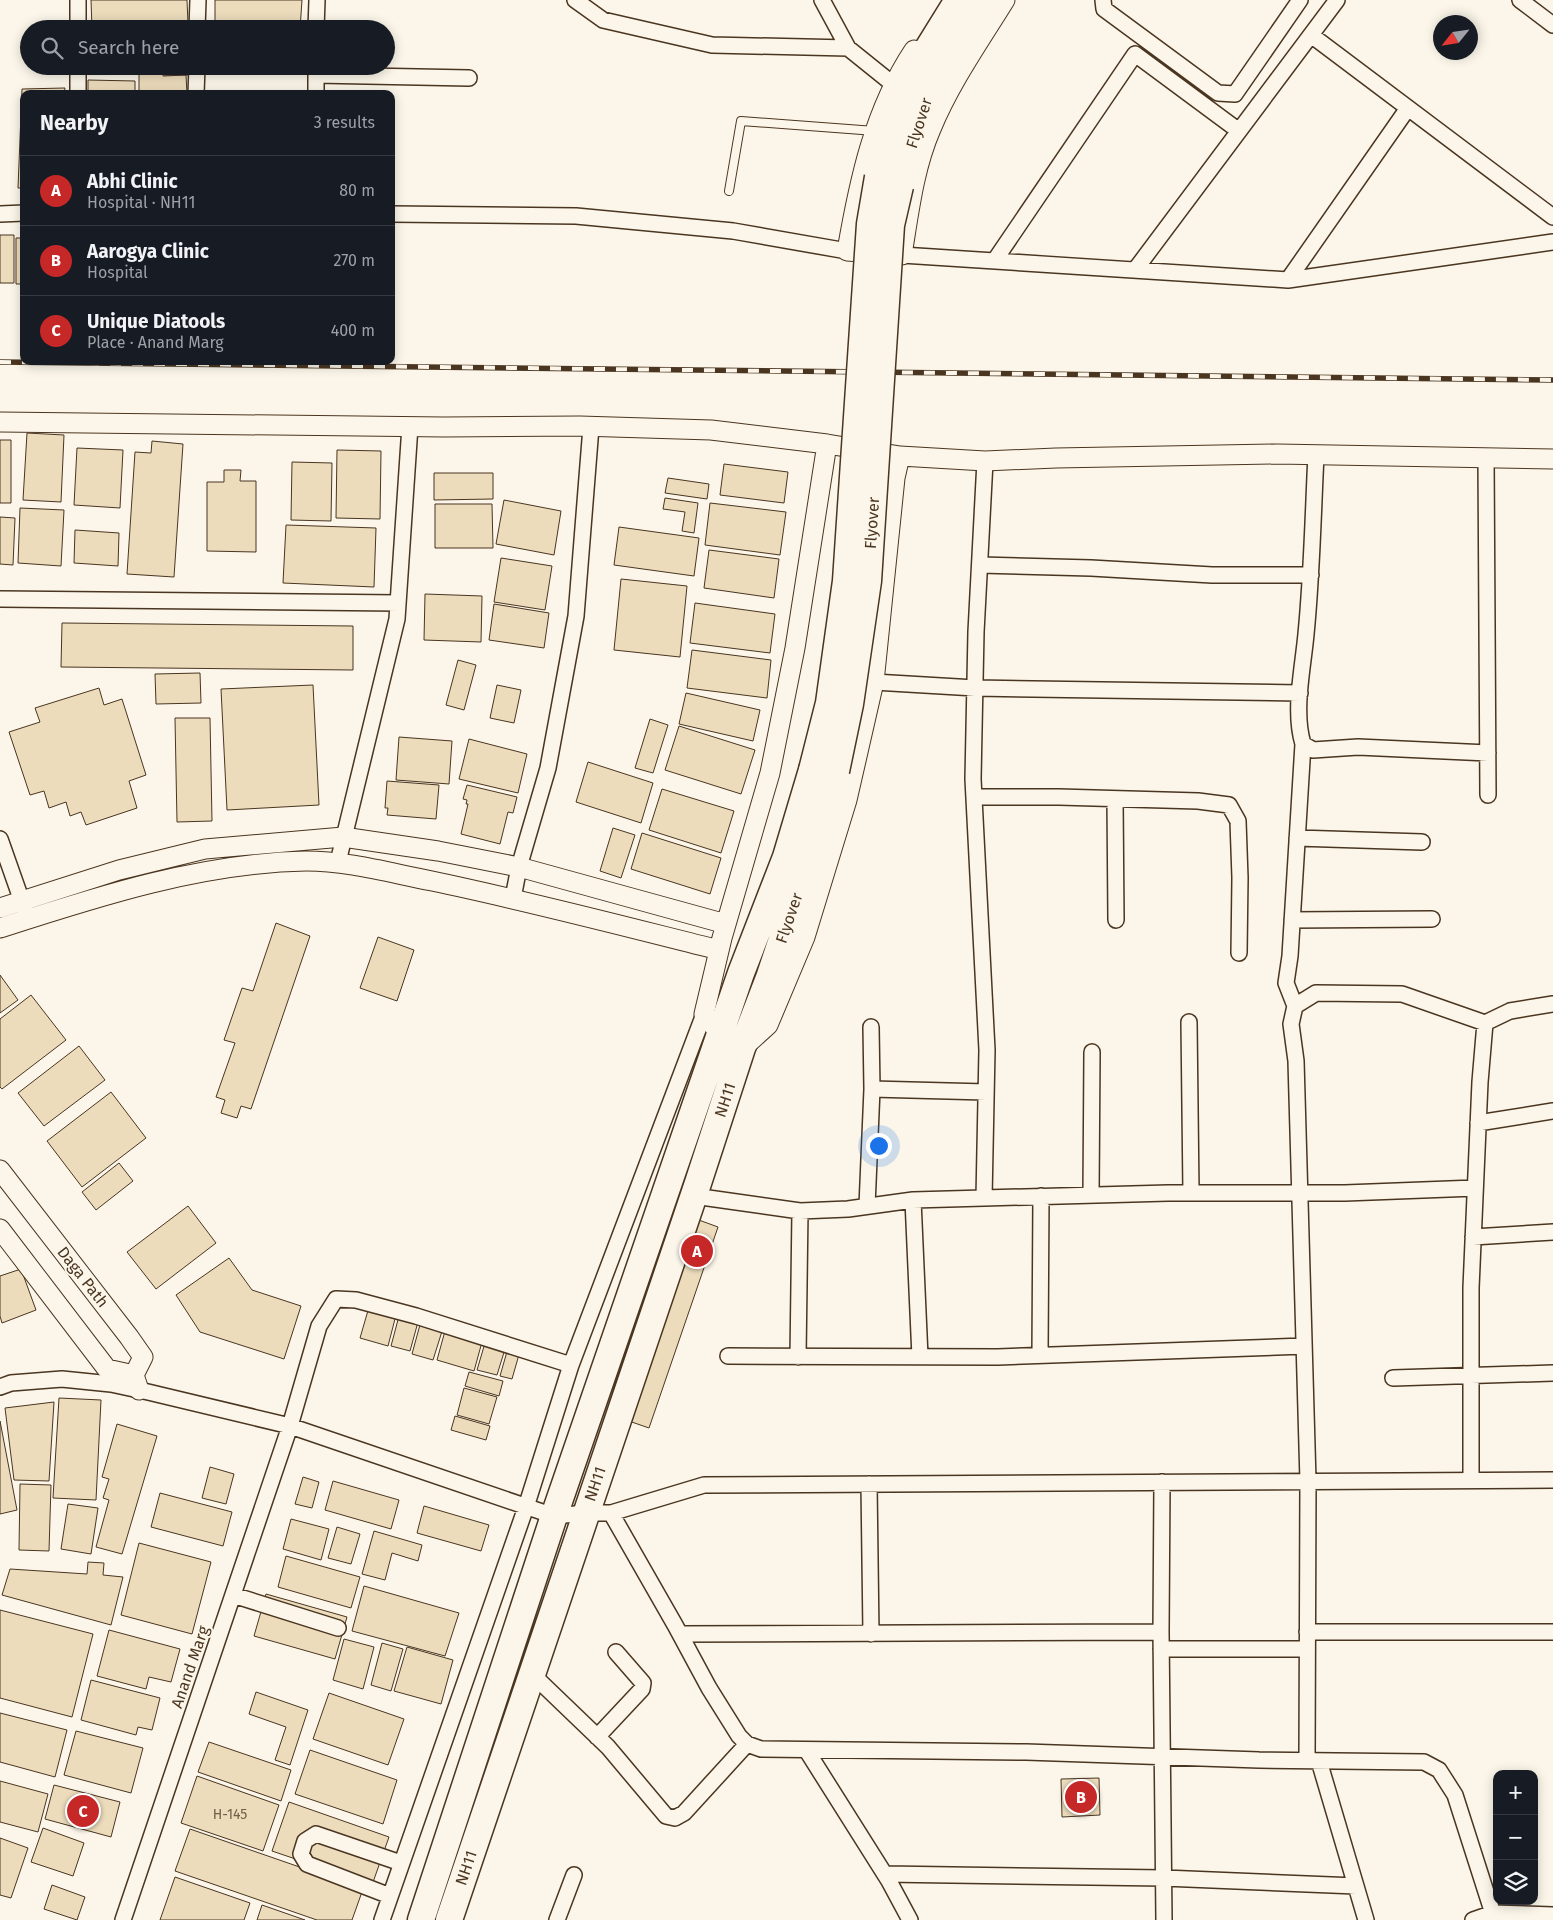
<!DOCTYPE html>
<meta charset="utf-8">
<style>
:root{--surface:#171b24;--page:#242831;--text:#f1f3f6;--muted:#9ea1a6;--line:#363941;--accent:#c62828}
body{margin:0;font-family:"Fira Sans",sans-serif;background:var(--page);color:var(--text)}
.controls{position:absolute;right:15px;bottom:15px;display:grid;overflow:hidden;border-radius:10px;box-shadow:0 2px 12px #0003}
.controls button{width:45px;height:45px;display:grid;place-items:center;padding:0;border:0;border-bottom:1px solid var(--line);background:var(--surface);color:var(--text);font:25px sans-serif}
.compass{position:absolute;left:1433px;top:15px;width:45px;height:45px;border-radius:50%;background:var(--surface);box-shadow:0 2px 12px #0003;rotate:240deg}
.you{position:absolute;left:878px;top:1145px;width:18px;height:18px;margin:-12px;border:4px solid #fff;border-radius:50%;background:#1a73e8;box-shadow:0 0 0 8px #1a73e833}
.badge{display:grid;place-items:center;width:32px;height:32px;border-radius:50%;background:var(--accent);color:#fff;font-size:16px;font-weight:700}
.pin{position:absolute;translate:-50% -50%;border:2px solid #fff;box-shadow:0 1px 5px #0006}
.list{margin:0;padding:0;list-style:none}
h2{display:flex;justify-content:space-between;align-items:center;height:65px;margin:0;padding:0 20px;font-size:21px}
h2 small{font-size:16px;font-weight:400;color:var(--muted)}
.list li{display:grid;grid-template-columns:32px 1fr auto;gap:15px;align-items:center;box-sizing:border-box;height:70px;padding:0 20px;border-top:1px solid var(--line)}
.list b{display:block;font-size:19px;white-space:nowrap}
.list p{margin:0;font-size:16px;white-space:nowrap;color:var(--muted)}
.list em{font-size:16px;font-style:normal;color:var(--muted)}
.icon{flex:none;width:28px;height:28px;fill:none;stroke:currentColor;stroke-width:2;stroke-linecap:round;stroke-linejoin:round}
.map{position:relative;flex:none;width:1553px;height:1920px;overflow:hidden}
.search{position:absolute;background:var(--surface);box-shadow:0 2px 12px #0003;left:20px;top:20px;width:375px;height:55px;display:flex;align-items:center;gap:12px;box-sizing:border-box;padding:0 18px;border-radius:28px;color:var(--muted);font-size:19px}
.panel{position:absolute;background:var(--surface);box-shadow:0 2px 12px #0003;left:20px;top:90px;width:375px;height:275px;border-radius:10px}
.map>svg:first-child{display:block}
.building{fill:#ecdcbc;stroke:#4a3520}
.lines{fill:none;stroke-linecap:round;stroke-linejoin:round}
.service-casing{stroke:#4a3520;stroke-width:10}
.minor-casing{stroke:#4a3520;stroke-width:18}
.tertiary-casing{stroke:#4a3520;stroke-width:21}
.trunk-casing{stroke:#4a3520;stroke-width:29}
.service{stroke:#fbf6e9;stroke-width:8}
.minor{stroke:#fbf6e9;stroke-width:15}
.tertiary{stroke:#fbf6e9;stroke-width:19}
.trunk{stroke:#fbf6e9;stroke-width:26}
.rail-casing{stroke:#4a3520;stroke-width:5.5}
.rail{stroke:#fbf6e9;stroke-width:4;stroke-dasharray:11;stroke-linecap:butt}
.trunk-bridge-casing{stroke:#4a3520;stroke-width:29;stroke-linecap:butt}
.trunk-bridge{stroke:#fbf6e9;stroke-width:26}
.labels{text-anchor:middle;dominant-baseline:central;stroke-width:4;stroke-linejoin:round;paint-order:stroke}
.number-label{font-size:14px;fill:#725f47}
.street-label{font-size:16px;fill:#4a3520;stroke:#fbf6e9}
</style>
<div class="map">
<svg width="1553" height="1920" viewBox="0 0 1553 1920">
<rect width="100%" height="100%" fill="#fbf6e9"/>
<!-- building -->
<path class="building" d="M91 0H187L188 24H172L173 29H92Z
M215 0H302L300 29H215Z
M92 66H187L188 75H164V70L93 71Z
M139 71H163V76L186 75 187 94H139Z
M88 80 135 81V94H88Z
M65 88 64 94H24V188H18L22 89Z
M0 235H14V283H0Z
M16 238H24V284H16Z
M27 433 64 435 61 502 23 500Z
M0 440H11V503H0Z
M152 441 183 444 174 577 127 574 135 452 151 453Z
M77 448 123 450 120 508 74 505Z
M337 450 381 451 380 519 336 518Z
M292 462 332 463 331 521 291 520Z
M724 464 788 472 784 503 720 495Z
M224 470H241L240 481H256V552L207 551V482H224Z
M434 473H493V499L434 500Z
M668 478 709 484 707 499 665 493Z
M665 498 698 503 694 533 682 531 685 512 663 509Z
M504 500 561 511 554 555 496 544Z
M710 503 786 512 780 555 705 545Z
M435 504H492L493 548H435Z
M20 508 64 510 61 566 18 563Z
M0 517 15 518 13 565 0 564Z
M286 525 376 528 374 587 283 583Z
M619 527 699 538 694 576 614 565Z
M75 530 119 533 118 566 74 563Z
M709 550 779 559 774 598 704 588Z
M501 558 552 566 545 610 494 602Z
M621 579 687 586 680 657 614 650Z
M425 594 482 596 481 642 424 640Z
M695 603 775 614 770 653 690 643Z
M494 604 549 613 544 648 489 640Z
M62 623 353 626V670L61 667Z
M692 650 771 660 767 698 687 688Z
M458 660 476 665 464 710 446 705Z
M200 673 201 703 156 704 155 674Z
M313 685 319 805 227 810 221 689Z
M497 685 521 690 514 723 490 718Z
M99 688 104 705 122 699 146 775 129 781 137 808 86 825 81 812 70 816 66 802 49 808 44 791 30 795 9 732 40 722 35 708Z
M686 693 760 710 753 741 679 724Z
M175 718H210L212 821 177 822Z
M650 719 668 725 653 773 635 768Z
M679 726 755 750 741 794 665 770Z
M399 737 452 741 449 784 396 780Z
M469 739 527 754 518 793 459 779Z
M588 762 653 783 641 823 576 802Z
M387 781 439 785 436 819 387 815 388 808H385Z
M467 785 517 797 513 813 508 812 500 844 461 834 468 804H466L467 800 463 799Z
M662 789 734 811 721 853 649 830Z
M613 828 635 835 621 878 600 871Z
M642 833 721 858 710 894 631 869Z
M276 923 310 936 251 1109 241 1106 237 1118 221 1113 225 1100 216 1097 235 1043 224 1040 242 988 253 991Z
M378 937 414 950 397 1001 360 988Z
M0 975 18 1000 0 1013Z
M31 995 66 1040 2 1089 0 1087V1019Z
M79 1046 105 1080 44 1126 18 1093Z
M111 1092 146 1138 82 1187 47 1141Z
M119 1163 133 1181 96 1210 82 1192Z
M188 1206 216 1243 156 1289 127 1252Z
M696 1219 718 1227 649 1428 626 1420Z
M229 1258 252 1290 301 1306 284 1359 200 1332 176 1295Z
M21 1269 36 1310 2 1323 0 1316V1276Z
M369 1307 396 1315 388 1346 360 1338Z
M399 1316 418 1322 410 1351 391 1346Z
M421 1321 443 1328 433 1360 412 1354Z
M445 1331 482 1342 474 1371 437 1360Z
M485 1343 505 1349 497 1375 477 1370Z
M508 1348 520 1351 512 1379 500 1376Z
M469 1372 503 1381 499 1396 465 1386Z
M464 1388 497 1397 489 1424 457 1415Z
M59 1398 101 1400 96 1500 53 1498Z
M54 1402 49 1481 14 1480 5 1408Z
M455 1416 490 1426 486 1440 451 1430Z
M0 1421 17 1510 0 1514Z
M117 1424 157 1436 122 1554 96 1547 109 1500 103 1498 109 1479 102 1477Z
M210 1467 234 1474 226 1504 202 1498Z
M303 1477 319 1482 312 1508 295 1504Z
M333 1481 399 1500 391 1529 325 1510Z
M20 1484 51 1485 49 1551 19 1550Z
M160 1493 232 1512 223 1546 151 1527Z
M68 1504 98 1508 91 1554 61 1549Z
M424 1506 489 1525 481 1551 417 1533Z
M291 1519 329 1529 321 1560 283 1549Z
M337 1527 360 1534 351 1564 328 1558Z
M374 1531 422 1545 418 1561 392 1553 385 1580 362 1574Z
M139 1543 211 1562 192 1634 121 1615Z
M286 1556 360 1577 351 1608 278 1587Z
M88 1562 104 1563 103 1575 123 1577 111 1625 2 1595 10 1569 87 1574Z
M364 1586 459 1613 445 1656 352 1631Z
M266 1594 347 1617 335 1659 254 1636Z
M0 1610 93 1634 72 1717 0 1698Z
M109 1630 180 1649 171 1682 149 1677 146 1689 97 1676Z
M344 1639 374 1647 363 1689 333 1680Z
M382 1643 403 1649 391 1691 371 1685Z
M407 1647 453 1660 441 1704 394 1691Z
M91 1680 160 1698 152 1730 138 1727 136 1735 81 1720Z
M256 1692 308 1710 290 1765 275 1760 286 1727 249 1714Z
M329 1693 404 1719 388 1765 313 1739Z
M0 1713 67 1730 55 1777 0 1762Z
M76 1731 143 1748 131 1793 64 1775Z
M209 1742 291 1770 281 1801 198 1772Z
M310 1750 397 1780 383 1824 295 1794Z
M197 1776 279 1805 263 1851 181 1823Z
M1099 1778 1100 1815 1062 1817 1061 1779Z
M0 1781 48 1794 38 1832 0 1822Z
M54 1785 120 1802 111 1837 45 1819Z
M289 1802 389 1837 372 1885 272 1851Z
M43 1828 84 1843 73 1876 31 1862Z
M190 1829 363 1889 352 1920H317L175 1871Z
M0 1838 28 1848 11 1898 0 1895Z
M175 1877 250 1903 244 1920H160Z
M52 1885 85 1897 77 1920 44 1909Z
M262 1905 305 1920H257Z"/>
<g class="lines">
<defs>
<path id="service" d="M729 191 741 121 875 131"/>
<path id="minor" d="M78 0V29
M575 0 603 20 712 45 848 48
M822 0 848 48 894 85
M1103 0 1104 9 1218 93 1235 94 1300 0
M1520 0 1553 25
M197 29 198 0
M316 29 317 0
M1311 35 1553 217
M78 66V94
M316 75 469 78
M196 94 197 66
M316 94V66
M0 214 24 213
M391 214 576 216 733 231 847 251
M902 255 1288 280 1553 242
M995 260 1135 54 1239 131
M1135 270 1337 0
M1288 280 1408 108
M1486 457 1488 795
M980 565 1091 568 1212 575H1311
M0 599 398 603
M874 682 975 688 1300 693
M1303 744 1313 750 1358 747 1488 753
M974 797H1059L1198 801 1229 805 1238 821 1240 878 1239 953
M1115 799 1116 920
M1297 838 1422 842
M0 839 25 910
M338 862 397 619 410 426
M513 898 519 867 548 768 576 616 591 427
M1292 920 1432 919
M1295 1006 1286 983 1290 956 1303 744C1293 711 1303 668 1306 634 1312 574 1313 514 1316 455
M1189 1022 1191 1193
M871 1027 872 1089
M1478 1123 1553 1111
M1091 1195 1092 1052
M694 1196 800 1211 848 1209 913 1200 984 1198 1168 1193H1345L1475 1188
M984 1198 987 1050 973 779 976 632 985 461
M913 1200 920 1357
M867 1206 872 1089 986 1092
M1473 1237 1553 1232
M1040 1355 1041 1196
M728 1356 998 1357 1304 1346
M798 1357 800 1211
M1393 1378 1553 1373
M0 1387 11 1383 62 1379 111 1384 148 1392 290 1426 554 1516 586 1513H611L704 1485 1553 1480
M1471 1480V1288L1480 1082 1485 1023 1510 1011 1553 1004
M1162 1482 1161 1632 1164 1920
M869 1484 871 1634
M611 1513 675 1625 709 1688 739 1736 747 1744 761 1749 1026 1752 1259 1760 1424 1762 1439 1770 1455 1795 1495 1920
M233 1595 338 1628
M1307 1632H1553
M680 1634 1161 1632
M1161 1649H1307
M532 1674 608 1747 666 1816 675 1818 684 1813 747 1744
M597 1737 642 1689 643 1683 616 1652
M807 1751 889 1881 910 1920
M1307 1760 1308 1481 1296 1061 1291 1024 1295 1006 1316 993 1402 994 1485 1023
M1319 1761 1366 1920
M885 1874 1164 1878 1356 1886
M390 1896 307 1864 301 1854 305 1841 316 1834 401 1863
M123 1920 290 1426 319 1326 336 1299 356 1300 416 1316 571 1365
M382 1920 526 1507 571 1365 704 1014
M557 1920 574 1875
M1473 1920 1493 1913 1553 1915"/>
<path id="tertiary" d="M914 50C874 110 859 181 847 251L902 255C909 212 914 168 931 129 950 83 979 42 1005 0
M0 422 444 427 580 426 711 430 827 444 900 456 985 461 1056 458 1277 454 1553 459
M0 908 119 870 205 849 343 837 438 851 519 867 726 924
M0 928C99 896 201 863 306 861 348 861 390 873 432 881 528 901 623 926 719 950
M721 1035 704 1014 722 938 770 773 795 648 827 444
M745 1046 768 1025 805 937 847 800 874 682 895 478 900 456
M0 1170 129 1337 143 1357 134 1375 139 1390
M0 1229 107 1369 134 1375"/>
<path id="trunk" d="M878 177 914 71 958 0
M900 186 919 120 933 80 982 0
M421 1920 554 1516 741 973 786 857 812 770
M449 1920 698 1183 742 1048 769 978 813 846 836 771"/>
</defs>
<!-- service casing -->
<use href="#service" class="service-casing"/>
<!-- minor casing -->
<use href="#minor" class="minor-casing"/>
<!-- tertiary casing -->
<use href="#tertiary" class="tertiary-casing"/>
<!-- trunk casing -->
<use href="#trunk" class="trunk-casing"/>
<!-- service -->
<use href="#service" class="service"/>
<!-- minor -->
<use href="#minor" class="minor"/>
<!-- tertiary -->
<use href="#tertiary" class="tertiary"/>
<!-- trunk -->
<use href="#trunk" class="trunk"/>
<defs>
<path id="rail" d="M0 362 1553 380"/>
</defs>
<!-- rail casing -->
<use href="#rail" class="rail-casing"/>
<!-- rail -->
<use href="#rail" class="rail"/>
<defs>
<path id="trunk-bridge" d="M812 770 829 703 846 581 870 224 878 177
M836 771 850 704 868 581 891 225 900 186"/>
</defs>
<!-- trunk-bridge casing -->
<use href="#trunk-bridge" class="trunk-bridge-casing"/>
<!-- trunk-bridge -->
<use href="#trunk-bridge" class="trunk-bridge"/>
</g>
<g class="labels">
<!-- number labels -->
<g class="number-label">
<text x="230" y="1814">H-145</text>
</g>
<!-- street labels -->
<g class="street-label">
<text transform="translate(919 123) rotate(-72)">Flyover</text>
<text transform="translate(872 523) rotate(-86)">Flyover</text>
<text transform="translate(789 918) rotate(-71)">Flyover</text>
<text transform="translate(725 1100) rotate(-72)">NH11</text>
<text transform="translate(83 1277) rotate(52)">Daga Path</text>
<text transform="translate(595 1484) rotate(-71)">NH11</text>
<text transform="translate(190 1667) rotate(-71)">Anand Marg</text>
<text transform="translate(466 1868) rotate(-71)">NH11</text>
</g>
</g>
</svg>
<div class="controls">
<button>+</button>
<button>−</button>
<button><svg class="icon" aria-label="layers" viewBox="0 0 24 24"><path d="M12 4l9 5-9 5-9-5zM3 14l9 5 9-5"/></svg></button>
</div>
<svg class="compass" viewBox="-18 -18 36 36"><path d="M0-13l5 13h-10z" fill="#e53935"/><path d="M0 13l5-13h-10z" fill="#9ea1a6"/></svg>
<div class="you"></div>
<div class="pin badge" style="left:697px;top:1251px">A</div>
<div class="pin badge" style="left:1081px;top:1797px">B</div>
<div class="pin badge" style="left:83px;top:1811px">C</div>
<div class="search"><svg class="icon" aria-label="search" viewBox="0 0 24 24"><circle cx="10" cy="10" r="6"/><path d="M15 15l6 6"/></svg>Search here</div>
<section class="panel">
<h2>Nearby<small>3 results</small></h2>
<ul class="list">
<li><span class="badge">A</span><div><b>Abhi Clinic</b><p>Hospital · NH11</p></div><em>80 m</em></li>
<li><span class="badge">B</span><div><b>Aarogya Clinic</b><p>Hospital</p></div><em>270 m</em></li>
<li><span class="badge">C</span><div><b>Unique Diatools</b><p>Place · Anand Marg</p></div><em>400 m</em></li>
</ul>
</section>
</div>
